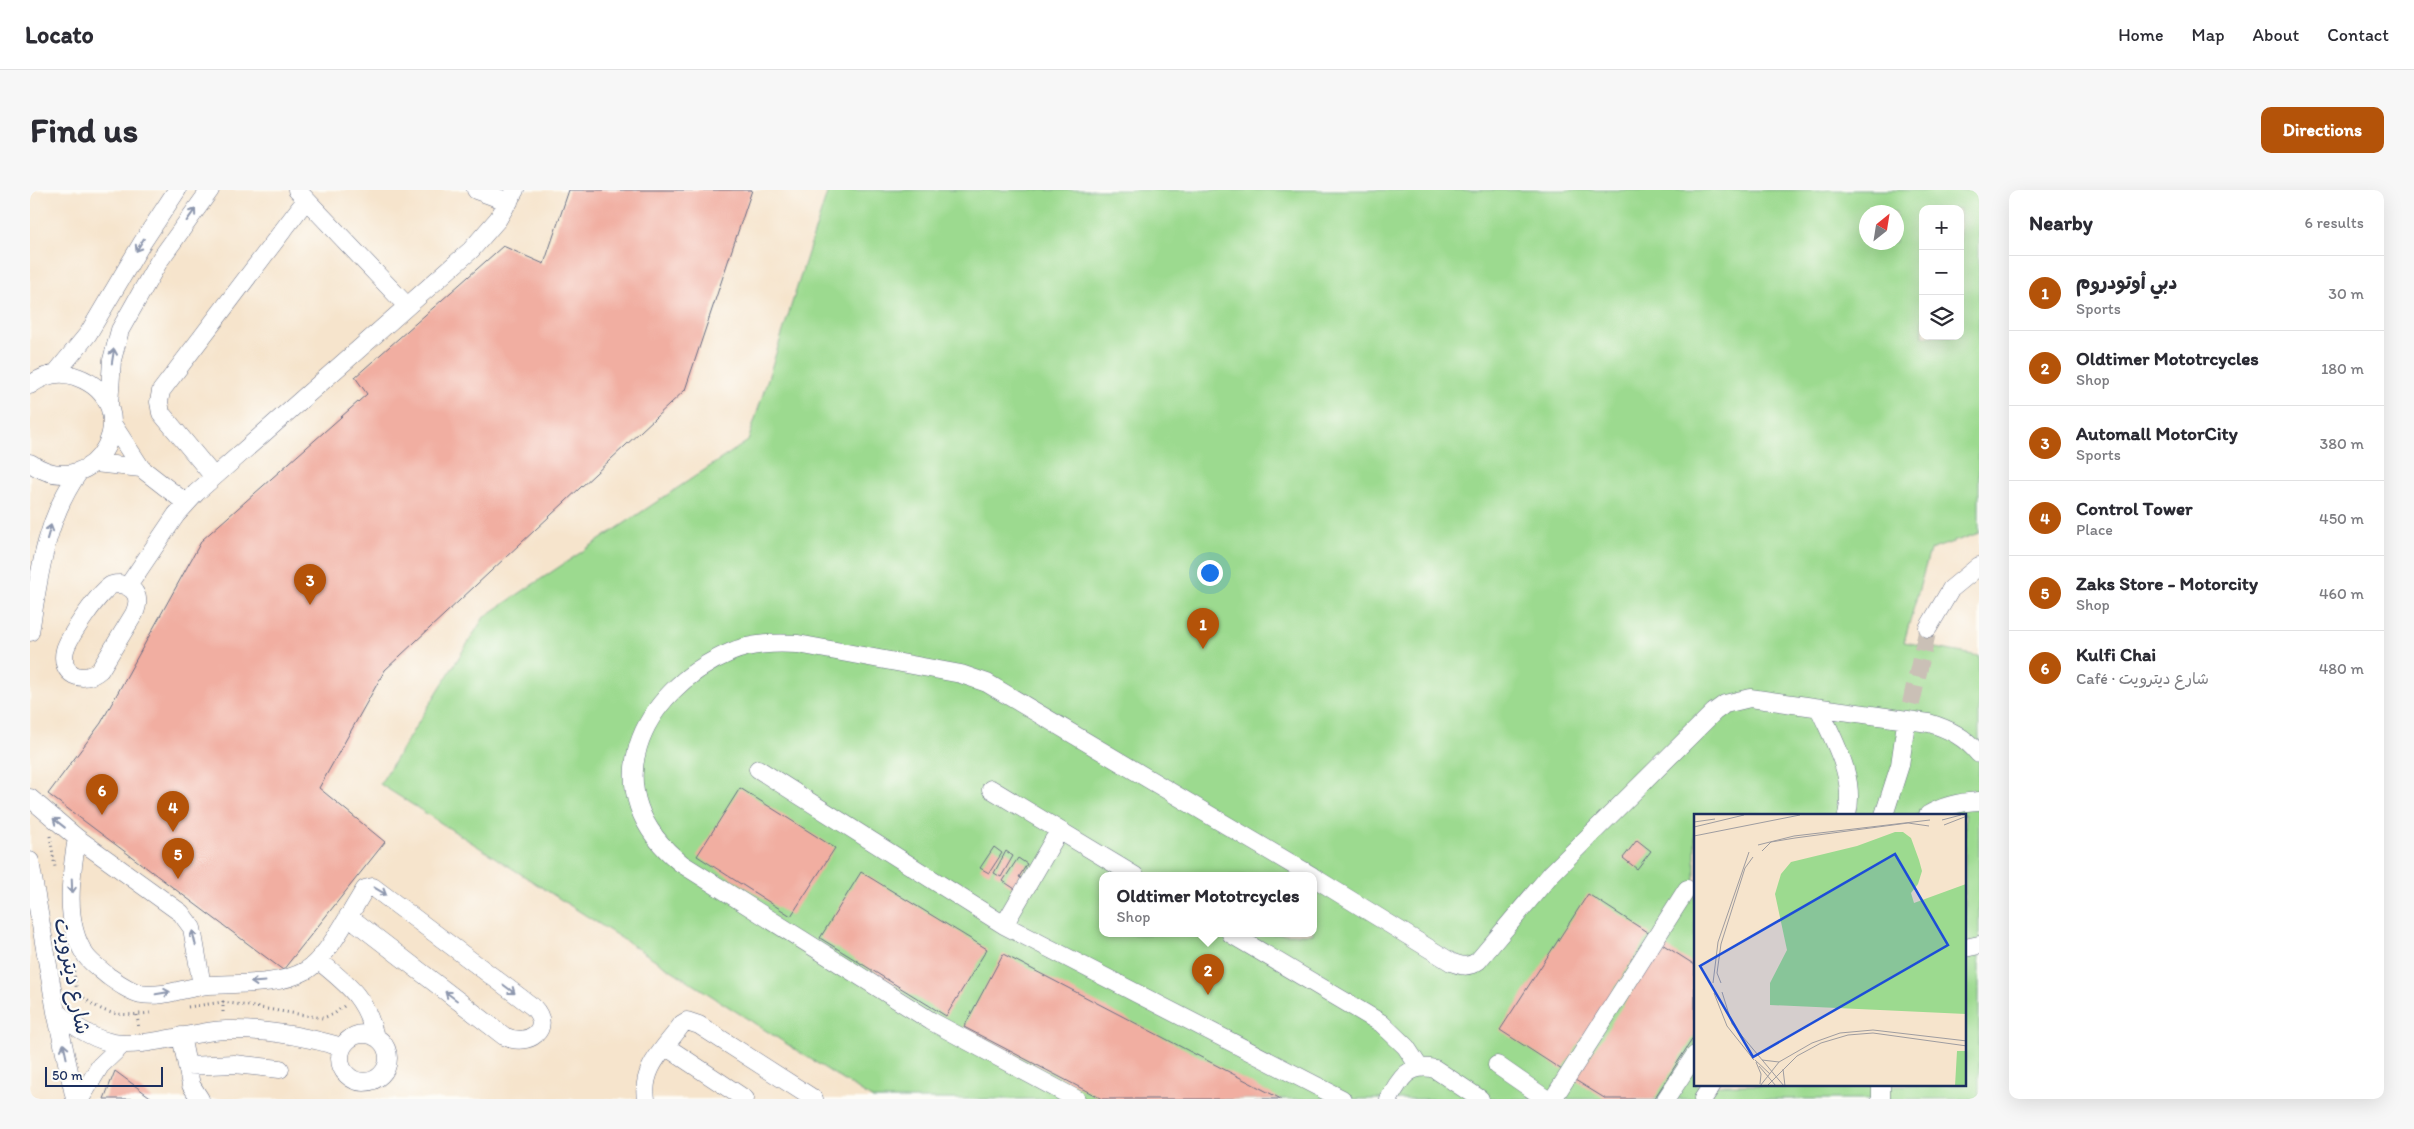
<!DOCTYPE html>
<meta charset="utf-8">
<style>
:root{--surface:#fff;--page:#f7f7f7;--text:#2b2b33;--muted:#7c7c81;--line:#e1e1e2;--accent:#b45309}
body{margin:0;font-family:Itim,"Playpen Sans Arabic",sans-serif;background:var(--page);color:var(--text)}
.controls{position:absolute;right:15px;top:15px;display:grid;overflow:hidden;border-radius:10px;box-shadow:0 5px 20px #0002}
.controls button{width:45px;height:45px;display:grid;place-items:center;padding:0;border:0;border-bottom:1px solid var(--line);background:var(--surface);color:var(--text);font:25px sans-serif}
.compass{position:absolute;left:1829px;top:15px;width:45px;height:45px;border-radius:50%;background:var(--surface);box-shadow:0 5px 20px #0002;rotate:30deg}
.scale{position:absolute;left:15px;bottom:12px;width:118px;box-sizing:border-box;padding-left:5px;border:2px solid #1b2f5e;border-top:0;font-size:14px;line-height:18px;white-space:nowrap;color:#1b2f5e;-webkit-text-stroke:4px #fdfcf7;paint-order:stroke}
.you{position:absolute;left:1179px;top:382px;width:18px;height:18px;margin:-12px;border:4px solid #fff;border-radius:50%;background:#1a73e8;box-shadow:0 0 0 8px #1a73e833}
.badge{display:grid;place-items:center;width:32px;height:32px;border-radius:50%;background:var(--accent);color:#fff;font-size:16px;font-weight:700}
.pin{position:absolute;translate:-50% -41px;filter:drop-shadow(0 1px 2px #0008)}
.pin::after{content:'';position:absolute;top:26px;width:18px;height:15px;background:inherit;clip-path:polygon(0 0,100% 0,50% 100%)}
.popup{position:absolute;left:1069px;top:682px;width:218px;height:65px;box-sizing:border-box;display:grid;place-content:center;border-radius:10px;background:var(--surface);filter:drop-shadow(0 1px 4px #0005);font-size:16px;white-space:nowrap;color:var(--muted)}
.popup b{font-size:19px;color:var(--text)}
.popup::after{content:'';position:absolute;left:50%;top:100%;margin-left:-10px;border:10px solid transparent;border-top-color:var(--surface)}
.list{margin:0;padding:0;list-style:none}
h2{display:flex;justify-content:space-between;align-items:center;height:65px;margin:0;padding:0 20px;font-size:21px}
h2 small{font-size:16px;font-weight:400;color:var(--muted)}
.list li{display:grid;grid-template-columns:32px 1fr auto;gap:15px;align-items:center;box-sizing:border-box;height:75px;padding:0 20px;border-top:1px solid var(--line)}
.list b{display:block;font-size:19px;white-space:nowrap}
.list p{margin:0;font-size:16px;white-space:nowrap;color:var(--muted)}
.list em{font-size:16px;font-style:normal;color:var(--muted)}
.icon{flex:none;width:28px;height:28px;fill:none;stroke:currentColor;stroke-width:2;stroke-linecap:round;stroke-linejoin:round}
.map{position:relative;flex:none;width:1949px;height:909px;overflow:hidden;border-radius:10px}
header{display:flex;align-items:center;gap:30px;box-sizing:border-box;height:70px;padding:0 25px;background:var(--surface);border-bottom:1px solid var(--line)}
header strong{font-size:24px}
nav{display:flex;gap:28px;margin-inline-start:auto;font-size:18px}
.intro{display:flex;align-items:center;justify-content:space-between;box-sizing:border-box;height:120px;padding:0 30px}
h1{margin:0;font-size:35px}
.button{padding:12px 22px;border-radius:10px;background:var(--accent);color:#fff;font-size:18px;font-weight:700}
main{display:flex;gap:30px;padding:0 30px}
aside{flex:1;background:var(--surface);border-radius:10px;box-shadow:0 5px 20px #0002}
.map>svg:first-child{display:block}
.green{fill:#9cda8f;stroke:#5c8476;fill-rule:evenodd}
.building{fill:#f1aea1}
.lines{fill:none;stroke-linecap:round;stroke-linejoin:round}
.minor-tunnel{stroke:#cac0b6;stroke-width:18;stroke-dasharray:18 9;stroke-linecap:butt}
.minor-casing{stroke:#686e84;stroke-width:19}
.path{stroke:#686e84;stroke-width:3;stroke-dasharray:1 4;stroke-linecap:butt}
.minor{stroke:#fff;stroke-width:18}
.oneway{stroke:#8d97ae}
.labels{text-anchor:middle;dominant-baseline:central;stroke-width:4.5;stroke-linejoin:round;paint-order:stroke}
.street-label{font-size:21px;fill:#1b2f5e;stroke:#fdfcf7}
.inset-road{fill:none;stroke:#9e9ca0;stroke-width:1}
.view{fill:#1d4ed8;fill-opacity:0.15;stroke:#1d4ed8;stroke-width:2.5}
.inset-edge{fill:none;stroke:#1b2f5e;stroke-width:2.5}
</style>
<header>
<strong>Locato</strong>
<nav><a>Home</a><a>Map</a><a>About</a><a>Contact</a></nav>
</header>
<div class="intro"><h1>Find us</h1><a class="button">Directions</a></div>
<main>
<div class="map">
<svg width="1949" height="909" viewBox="0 0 1949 909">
<rect width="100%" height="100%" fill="#fdfcf7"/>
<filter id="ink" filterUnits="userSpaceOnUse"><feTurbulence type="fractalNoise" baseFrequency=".02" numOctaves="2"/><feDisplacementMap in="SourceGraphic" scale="10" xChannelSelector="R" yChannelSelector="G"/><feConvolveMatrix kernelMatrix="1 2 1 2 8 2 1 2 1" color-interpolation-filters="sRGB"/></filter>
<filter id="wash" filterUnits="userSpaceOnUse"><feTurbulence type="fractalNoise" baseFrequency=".0096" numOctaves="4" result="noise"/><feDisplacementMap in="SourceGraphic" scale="20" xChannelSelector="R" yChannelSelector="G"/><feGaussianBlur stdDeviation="1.12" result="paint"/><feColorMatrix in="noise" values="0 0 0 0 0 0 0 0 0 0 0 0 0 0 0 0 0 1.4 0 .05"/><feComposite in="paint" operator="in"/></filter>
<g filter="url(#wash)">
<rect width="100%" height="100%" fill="#f6e4cc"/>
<!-- green -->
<path class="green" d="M798 0H1949V343L1900 360 1874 452 1949 466V909H843L350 594 454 427 718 251ZM1893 19H1930V146H1893ZM1836 22H1866V52H1836ZM1665 625H1935V895H1665ZM1073 686H1283V744H1073Z"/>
<g id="blocks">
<!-- building -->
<path class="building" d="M539 0H722L655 200 355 480 289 598 355 652 253 780 18 604 71 533 172 350 337 204 325 187 473 56 514 74Z
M710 598 805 658 761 726 667 666Z
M1607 650 1621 661 1607 679 1593 668Z
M964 657 972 663 959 683 950 678Z
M976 661 983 666 971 687 964 683Z
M988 668 997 674 989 687 995 690 988 701 973 691Z
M831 682 957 759 916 826 790 748Z
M1558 704 1620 744 1532 880 1470 840Z
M1632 754 1665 775V845L1624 909H1576L1545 890Z
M973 764 1251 909H1072L934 837Z
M85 881 123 909H74Z"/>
</g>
</g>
<g filter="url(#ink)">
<use href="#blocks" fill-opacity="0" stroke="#686e84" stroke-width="1"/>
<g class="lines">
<!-- minor-tunnel -->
<path class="minor-tunnel" d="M1875 540 1898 438"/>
<defs>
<path id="minor" d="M267 0 377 116
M446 0 479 12
M25 184 58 144 112 53 147 0
M0 195C14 185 30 180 47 187 119 213 68 318 0 273
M79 215 82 170 90 140 129 71 180 0
M83 235 111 278 156 313
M65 273 111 278
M184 287 131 223 129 212 131 201 276 10
M90 394C107 398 111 409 104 424L70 480C53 495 29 485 35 460 38 448 71 399 82 395 85 394 88 394 90 394Z
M98 396 146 325 166 303 441 60 468 29 485 0
M1898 438 1921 399 1949 376
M0 442C9 386 15 329 49 282
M1789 518C1804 552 1826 587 1817 625
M728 579 974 735 1312 909
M961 599 1105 686
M0 608 47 648 151 723 162 738 172 796
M1854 625 1870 575 1875 540
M1898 625C1914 615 1930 612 1949 611
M47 648C41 684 33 734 56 766 62 774 70 779 78 786 88 793 99 801 111 804 133 808 157 797 178 795 209 793 248 796 275 781 297 769 321 721 335 699L343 697 503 817C524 839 498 858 474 846L318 726
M0 671 26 822 45 909
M1283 687 1421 772C1431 776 1438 778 1448 771L1521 684 1684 522 1695 514 1720 508 1899 533C1919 539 1935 547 1949 564
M974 735 1029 641
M1201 744 1351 833 1376 857 1389 877
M1935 758 1949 755
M288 770C318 795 336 807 345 847
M26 822C43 835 59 847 79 852 108 860 164 841 196 840 237 839 274 846 312 857
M310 868a24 24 0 1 1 48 0a24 24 0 1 1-48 0Z
M151 846 161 895 170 909
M635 856 715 909
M1467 875 1516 909
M157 876 204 874 250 879
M1851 895V909
M50 909 70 876 93 854
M616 909C611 877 635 859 652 834L657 831 669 835 784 909
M1046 909 901 831 652 674C562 603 609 501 701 462 722 453 746 453 768 454L931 484 957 493 1282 686
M1359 909C1370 889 1379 872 1405 879L1450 909
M1523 909 1657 699
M1636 909 1665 865
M1673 909 1682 895"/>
</defs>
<!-- minor casing -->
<use href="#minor" class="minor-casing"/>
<!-- path -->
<path class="path" d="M20 646 25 677
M43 776 47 802C73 825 87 827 120 823
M193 811V825
M158 817 193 812 293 828 304 824 314 816
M107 825 109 839"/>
<!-- minor -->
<use href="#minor" class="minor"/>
</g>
<!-- one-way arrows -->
<defs><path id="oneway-shaft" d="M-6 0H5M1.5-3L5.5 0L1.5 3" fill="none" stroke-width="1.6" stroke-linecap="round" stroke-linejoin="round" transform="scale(1.25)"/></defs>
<g class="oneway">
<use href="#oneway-shaft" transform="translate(161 25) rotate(-54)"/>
<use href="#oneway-shaft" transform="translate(110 55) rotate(121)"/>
<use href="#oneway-shaft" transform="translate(83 166) rotate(-81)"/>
<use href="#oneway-shaft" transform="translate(19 342) rotate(-74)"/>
<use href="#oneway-shaft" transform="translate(29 633) rotate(-142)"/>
<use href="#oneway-shaft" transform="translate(42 696) rotate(88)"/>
<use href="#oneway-shaft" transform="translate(350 701) rotate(31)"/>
<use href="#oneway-shaft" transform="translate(164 748) rotate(-103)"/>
<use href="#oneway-shaft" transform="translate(228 792) rotate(176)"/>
<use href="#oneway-shaft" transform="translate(479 799) rotate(37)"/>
<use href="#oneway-shaft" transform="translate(133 803) rotate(-10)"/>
<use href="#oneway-shaft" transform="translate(421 806) rotate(-143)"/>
<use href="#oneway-shaft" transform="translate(35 861) rotate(-102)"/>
</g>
</g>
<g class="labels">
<!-- street labels -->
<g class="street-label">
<text transform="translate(43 786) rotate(79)">شارع ديترويت</text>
</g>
</g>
<!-- overview -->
<g transform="translate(1664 624)">
<rect width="272" height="272" fill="#f6e4cc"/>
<path d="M201 18H209L217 24 225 46 228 57 224 70 217 79 220 89 272 70V200L76 191V169L93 136 81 80 87 60 97 48 163 32ZM263 237H272V272H261Z" fill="#9cda8f"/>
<path class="inset-road" d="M248 6 267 1M0 8 21 5M250 11 273 2M0 13 50 1M0 22 106 1M64 31 100 22 236 6M68 37 77 28 101 24 214 9 235 12M19 169 24 128 55 38M27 169 23 159 27 130 51 54 59 43M28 178 38 210 90 272M20 179 33 212 60 246M61 246 76 260M68 246 85 248M62 248 67 260 66 270M65 252 82 272M89 255 91 272M66 272 85 248 118 229 146 219 179 216 273 227M73 272 103 242 127 229 154 221 179 219 273 232"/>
<path class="view" d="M201 40 254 131 59 243 6 152Z"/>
<rect width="272" height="272" class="inset-edge"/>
</g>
</svg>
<div class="controls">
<button>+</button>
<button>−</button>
<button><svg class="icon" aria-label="layers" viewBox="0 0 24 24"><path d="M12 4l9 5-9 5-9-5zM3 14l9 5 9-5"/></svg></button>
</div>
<svg class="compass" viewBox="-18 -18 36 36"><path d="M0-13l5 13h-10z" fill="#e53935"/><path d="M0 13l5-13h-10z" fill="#7c7c81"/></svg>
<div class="scale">50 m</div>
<div class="you"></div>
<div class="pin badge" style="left:1173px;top:459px">1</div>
<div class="pin badge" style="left:1178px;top:805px">2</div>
<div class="popup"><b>Oldtimer Mototrcycles</b>Shop</div>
<div class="pin badge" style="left:280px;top:415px">3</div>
<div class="pin badge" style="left:143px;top:642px">4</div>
<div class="pin badge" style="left:148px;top:689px">5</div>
<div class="pin badge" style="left:72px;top:625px">6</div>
</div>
<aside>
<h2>Nearby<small>6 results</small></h2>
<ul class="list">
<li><span class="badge">1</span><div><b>دبي أوتودروم</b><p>Sports</p></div><em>30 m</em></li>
<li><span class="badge">2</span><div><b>Oldtimer Mototrcycles</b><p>Shop</p></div><em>180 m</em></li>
<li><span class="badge">3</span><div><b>Automall MotorCity</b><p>Sports</p></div><em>380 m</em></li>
<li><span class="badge">4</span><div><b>Control Tower</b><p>Place</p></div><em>450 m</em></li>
<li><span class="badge">5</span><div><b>Zaks Store - Motorcity</b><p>Shop</p></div><em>460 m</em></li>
<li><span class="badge">6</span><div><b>Kulfi Chai</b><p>Café · شارع ديترويت</p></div><em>480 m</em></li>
</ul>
</aside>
</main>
